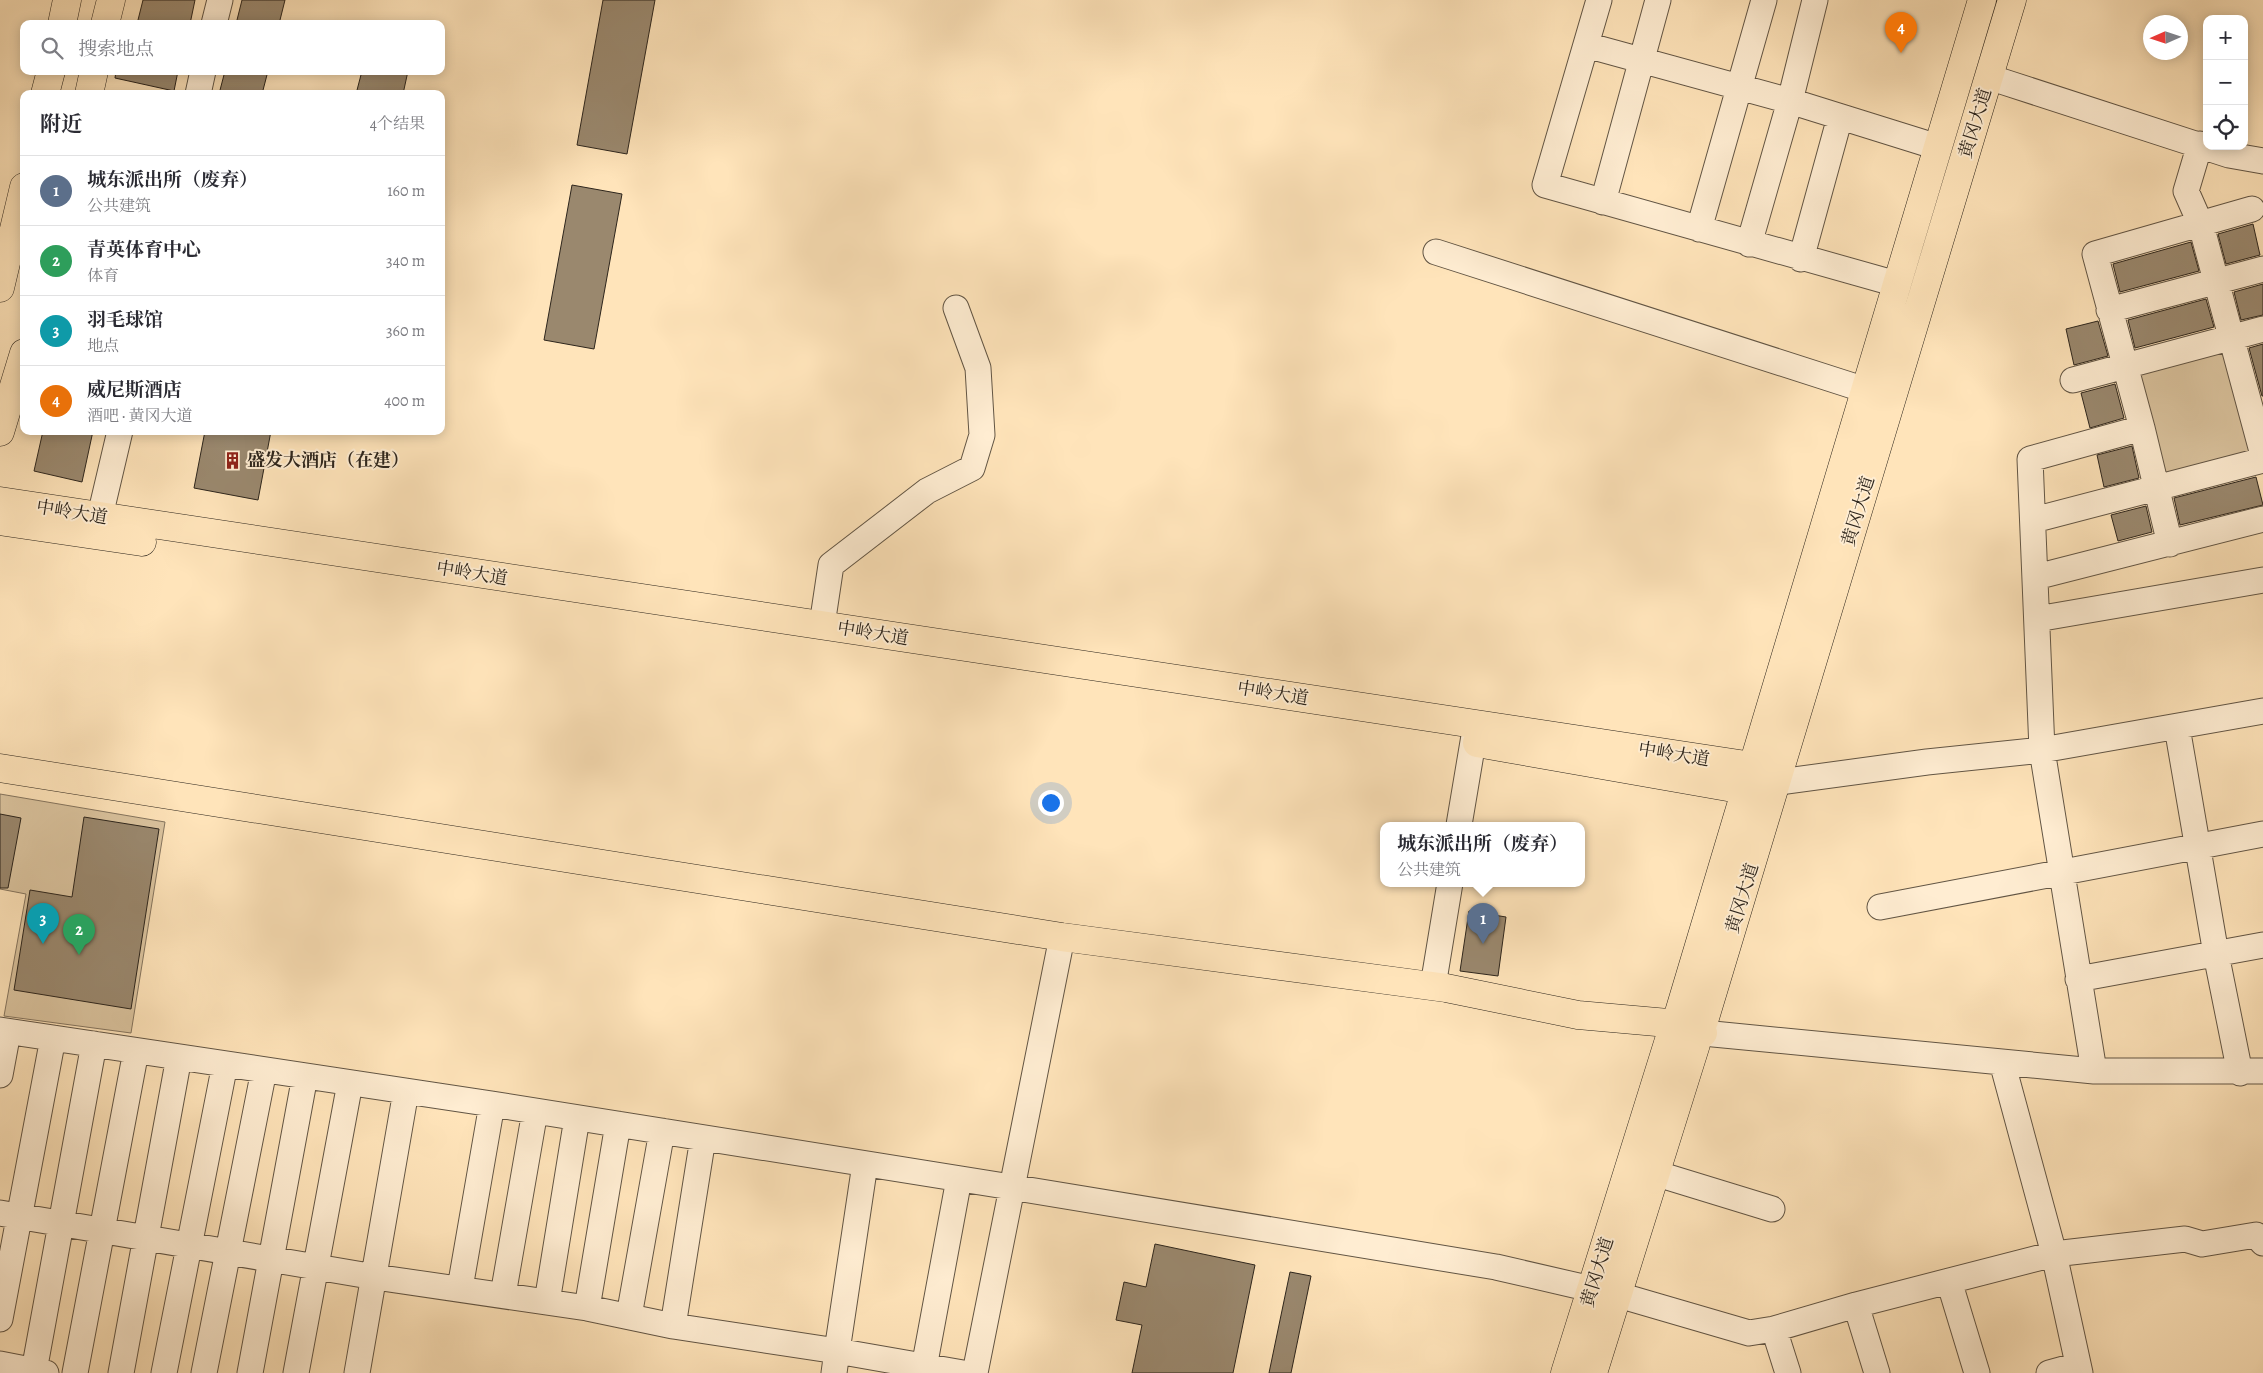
<!DOCTYPE html>
<html lang="zh">
<meta charset="utf-8">
<style>
:root{--surface:#fff;--page:#f2f2f3;--text:#2b2b33;--muted:#7c7c81;--line:#e1e1e2;--accent:#111827}
body{margin:0;font-family:Alegreya,"Noto Serif SC",serif;background:var(--page);color:var(--text)}
.controls{position:absolute;right:15px;top:15px;display:grid;overflow:hidden;border-radius:10px;box-shadow:0 2px 12px #0003}
.controls button{width:45px;height:45px;display:grid;place-items:center;padding:0;border:0;border-bottom:1px solid var(--line);background:var(--surface);color:var(--text);font:25px sans-serif}
.compass{position:absolute;left:2143px;top:15px;width:45px;height:45px;border-radius:50%;background:var(--surface);box-shadow:0 2px 12px #0003;rotate:267deg}
.you{position:absolute;left:1050px;top:802px;width:18px;height:18px;margin:-12px;border:4px solid #fff;border-radius:50%;background:#1a73e8;box-shadow:0 0 0 8px #1a73e833}
.badge{display:grid;place-items:center;width:32px;height:32px;border-radius:50%;background:var(--accent);color:#fff;font-size:16px;font-weight:700}
.pin{position:absolute;translate:-50% -41px;filter:drop-shadow(0 1px 2px #0008)}
.pin::after{content:'';position:absolute;top:26px;width:18px;height:15px;background:inherit;clip-path:polygon(0 0,100% 0,50% 100%)}
.popup{position:absolute;left:1380px;top:822px;width:205px;height:65px;box-sizing:border-box;display:grid;place-content:center;border-radius:10px;background:var(--surface);filter:drop-shadow(0 1px 4px #0005);font-size:16px;white-space:nowrap;color:var(--muted)}
.popup b{font-size:19px;color:var(--text)}
.popup::after{content:'';position:absolute;left:50%;top:100%;margin-left:-10px;border:10px solid transparent;border-top-color:var(--surface)}
.list{margin:0;padding:0;list-style:none}
h2{display:flex;justify-content:space-between;align-items:center;height:65px;margin:0;padding:0 20px;font-size:21px}
h2 small{font-size:16px;font-weight:400;color:var(--muted)}
.list li{display:grid;grid-template-columns:32px 1fr auto;gap:15px;align-items:center;box-sizing:border-box;height:70px;padding:0 20px;border-top:1px solid var(--line)}
.list b{display:block;font-size:19px;white-space:nowrap}
.list p{margin:0;font-size:16px;white-space:nowrap;color:var(--muted)}
.list em{font-size:16px;font-style:normal;color:var(--muted)}
.icon{flex:none;width:28px;height:28px;fill:none;stroke:currentColor;stroke-width:2;stroke-linecap:round;stroke-linejoin:round}
.map{position:relative;flex:none;width:2263px;height:1373px;overflow:hidden}
.search{position:absolute;background:var(--surface);box-shadow:0 2px 12px #0003;left:20px;top:20px;width:425px;height:55px;display:flex;align-items:center;gap:12px;box-sizing:border-box;padding:0 18px;border-radius:10px;color:var(--muted);font-size:19px}
.panel{position:absolute;background:var(--surface);box-shadow:0 2px 12px #0003;left:20px;top:90px;width:425px;height:345px;border-radius:10px}
.map>svg:first-child{display:block}
.green{fill:#dbc49f;stroke:#84745e}
.building{fill:#9a886e;stroke:#2d251c}
.lines{fill:none;stroke-linecap:round;stroke-linejoin:round}
.minor-casing{stroke:#625544;stroke-width:27}
.major-casing{stroke:#2d251c;stroke-width:29}
.minor{stroke:#ffedd2;stroke-width:25}
.major{stroke:#ffe4ba;stroke-width:28}
.labels{text-anchor:middle;dominant-baseline:central;stroke-width:4;stroke-linejoin:round;paint-order:stroke}
.street-label{font-size:18px;fill:#2d251c;stroke:#ffedd2}
.poi-label{font-size:18px;font-weight:bold;fill:#2d251c;stroke:#ffedd2;text-anchor:start}
</style>
<div class="map">
<svg width="2263" height="1373" viewBox="0 0 2263 1373">
<rect width="100%" height="100%" fill="#ffe4ba"/>
<filter id="stains"><feTurbulence type="fractalNoise" baseFrequency=".004" numOctaves="4"/><feColorMatrix values="0 0 0 0 .2 0 0 0 0 .09 0 0 0 0 .02 0 0 0 .5 -.17"/></filter>
<radialGradient id="worn" r=".72"><stop offset=".6" stop-color="#630" stop-opacity="0"/><stop offset="1" stop-color="#630" stop-opacity=".3"/></radialGradient>
<!-- green -->
<path class="green" d="M2231 337 2263 455 2157 489 2125 366Z
M0 794 165 822 131 1033 4 1016 26 894 0 889Z"/>
<!-- building -->
<path class="building" d="M143 0H195L190 24H137Z
M242 0H285L279 24H236Z
M603 0H655L627 154 577 145Z
M116 71H178L174 91 115 78Z
M225 71H268L262 94H219Z
M362 71H408L403 94H356Z
M572 185 622 194 594 349 544 340Z
M2253 224 2260 255 2226 264 2218 234Z
M2191 242 2199 271 2120 292 2113 264Z
M2263 284V315L2241 320 2234 292Z
M2206 299 2214 327 2135 348 2128 320Z
M2098 321 2108 356 2074 365 2066 329Z
M2263 344V396H2262L2249 348Z
M2115 384 2124 418 2090 428 2081 393Z
M43 431H93L82 482 34 471Z
M205 431H271L258 500 194 488Z
M2132 446 2139 478 2104 487 2097 455Z
M2256 477 2263 505 2180 525 2174 498Z
M2146 506 2152 532 2118 541 2111 515Z
M0 814 21 818 8 888H0Z
M84 817 159 829 131 1009 14 990 30 890 72 897Z
M1469 911 1506 917 1498 976 1460 971Z
M1155 1244 1255 1265 1233 1373H1132L1142 1325 1116 1320 1124 1282 1146 1287Z
M1290 1272 1311 1276 1291 1373H1269Z"/>
<g class="lines">
<defs>
<path id="minor" d="M1599 0 1545 185 1886 281
M214 24 220 0
M1586 45 1790 101 1931 145
M2001 81 2229 155 2263 161
M198 94 203 71
M2200 144 2186 191 2201 225 2263 455
M1603 202 1658 0
M1699 229 1764 0
M1749 244 1790 101 1815 0
M1436 252 1853 386
M1801 259 1840 117
M2109 310 2263 269
M2073 380 2263 329
M100 516 120 431
M2034 520 2263 460
M2170 544 2142 428 2095 254 2252 209
M2036 577 2263 519
M2037 619 2263 580
M822 625 831 565 927 491 972 468 982 435 978 368 956 308
M2177 727 2216 954 2240 1073
M1779 782 1927 762 2042 750 2263 711
M1459 825 1476 724
M1880 907 2263 834
M2078 979 2263 945
M1433 986 1450 883
M0 1030 492 1104 1011 1187 1496 1267 1587 1288
M1703 1033 2094 1071H2263
M2002 1062 2054 1254 2080 1373
M2094 1071 2042 750 2030 459 2142 428
M0 1075 8 1032
M865 1164 837 1351 963 1373
M1661 1175 1772 1209
M0 1213 375 1277 587 1308 673 1326 837 1351 834 1373
M1949 1281 1977 1373
M460 1288 492 1104
M503 1295 535 1111
M1622 1296 1749 1333 1774 1329 1856 1305 2054 1254 2185 1239 2202 1244 2256 1235 2263 1243
M547 1302 577 1118
M1856 1305 1877 1373
M587 1308 618 1124
M629 1316 662 1131
M0 1319 53 1038
M673 1326 703 1138
M1774 1329 1788 1373
M0 1364 46 1373
M34 1371 94 1044
M75 1373 136 1051
M121 1373 179 1057
M164 1373 225 1064
M204 1373 264 1070
M250 1373 305 1076
M296 1373 350 1083
M357 1373 406 1091
M923 1373 959 1179
M975 1373 1062 937
M2049 1373 2078 1365"/>
<path id="major" d="M62 24 67 0
M105 24 111 0
M45 94 51 71
M89 94 94 71
M0 288 24 187
M0 432 24 353
M0 501 1746 765
M0 521 142 542
M1477 743 1739 789
M0 768 1062 937 1446 988 1578 1015 1668 1023 1703 1033
M1678 1016 1982 0
M1704 1021 2012 0
M1565 1373 1673 1027
M1593 1373 1696 1044"/>
</defs>
<!-- minor casing -->
<use href="#minor" class="minor-casing"/>
<!-- major casing -->
<use href="#major" class="major-casing"/>
<!-- minor -->
<use href="#minor" class="minor"/>
<!-- major -->
<use href="#major" class="major"/>
</g>
<!-- icons -->
<defs>
<symbol id="building-bare" viewBox="-9 -9 18 18"><path d="M-4-6H4V6H1V3H-1V6H-4ZM-2.5-4.3h1.7v1.8h-1.7ZM.8-4.3h1.7v1.8H.8ZM-2.5-1h1.7V.8h-1.7ZM.8-1h1.7V.8H.8Z" fill="#8f2418" stroke="#ffedd2" stroke-width="2.5" paint-order="stroke"/></symbol>
</defs>
<g fill-rule="evenodd">
<use href="#building-bare" x="220" y="448" width="25" height="25"/>
</g>
<g class="labels">
<!-- street labels -->
<g class="street-label">
<text transform="translate(1975 123) rotate(-73)">黄冈大道</text>
<text transform="translate(1858 511) rotate(-73)">黄冈大道</text>
<text transform="translate(72 512) rotate(9)">中岭大道</text>
<text transform="translate(472 573) rotate(9)">中岭大道</text>
<text transform="translate(873 633) rotate(9)">中岭大道</text>
<text transform="translate(1273 693) rotate(9)">中岭大道</text>
<text transform="translate(1674 754) rotate(9)">中岭大道</text>
<text transform="translate(1742 898) rotate(-73)">黄冈大道</text>
<text transform="translate(1597 1272) rotate(-73)">黄冈大道</text>
</g>
<!-- poi labels -->
<g class="poi-label">
<text x="247" y="460">盛发大酒店（在建）</text>
</g>
</g>
<rect width="100%" height="100%" filter="url(#stains)"/>
<rect width="100%" height="100%" fill="url(#worn)"/>
</svg>
<div class="controls">
<button>+</button>
<button>−</button>
<button><svg class="icon" aria-label="locate" viewBox="0 0 24 24"><circle cx="12" cy="12" r="6"/><path d="M12 2v4M12 18v4M2 12h4M18 12h4"/></svg></button>
</div>
<svg class="compass" viewBox="-18 -18 36 36"><path d="M0-13l5 13h-10z" fill="#e53935"/><path d="M0 13l5-13h-10z" fill="#7c7c81"/></svg>
<div class="you"></div>
<div class="pin badge" style="left:1483px;top:944px;background:#5c6f8a">1</div>
<div class="popup"><b>城东派出所（废弃）</b>公共建筑</div>
<div class="pin badge" style="left:79px;top:955px;background:#2e9e5b">2</div>
<div class="pin badge" style="left:43px;top:944px;background:#0f9aa8">3</div>
<div class="pin badge" style="left:1901px;top:53px;background:#e8710a">4</div>
<div class="search"><svg class="icon" aria-label="search" viewBox="0 0 24 24"><circle cx="10" cy="10" r="6"/><path d="M15 15l6 6"/></svg>搜索地点</div>
<section class="panel">
<h2>附近<small>4个结果</small></h2>
<ul class="list">
<li><span class="badge" style="background:#5c6f8a">1</span><div><b>城东派出所（废弃）</b><p>公共建筑</p></div><em>160 m</em></li>
<li><span class="badge" style="background:#2e9e5b">2</span><div><b>青英体育中心</b><p>体育</p></div><em>340 m</em></li>
<li><span class="badge" style="background:#0f9aa8">3</span><div><b>羽毛球馆</b><p>地点</p></div><em>360 m</em></li>
<li><span class="badge" style="background:#e8710a">4</span><div><b>威尼斯酒店</b><p>酒吧 · 黄冈大道</p></div><em>400 m</em></li>
</ul>
</section>
</div>
